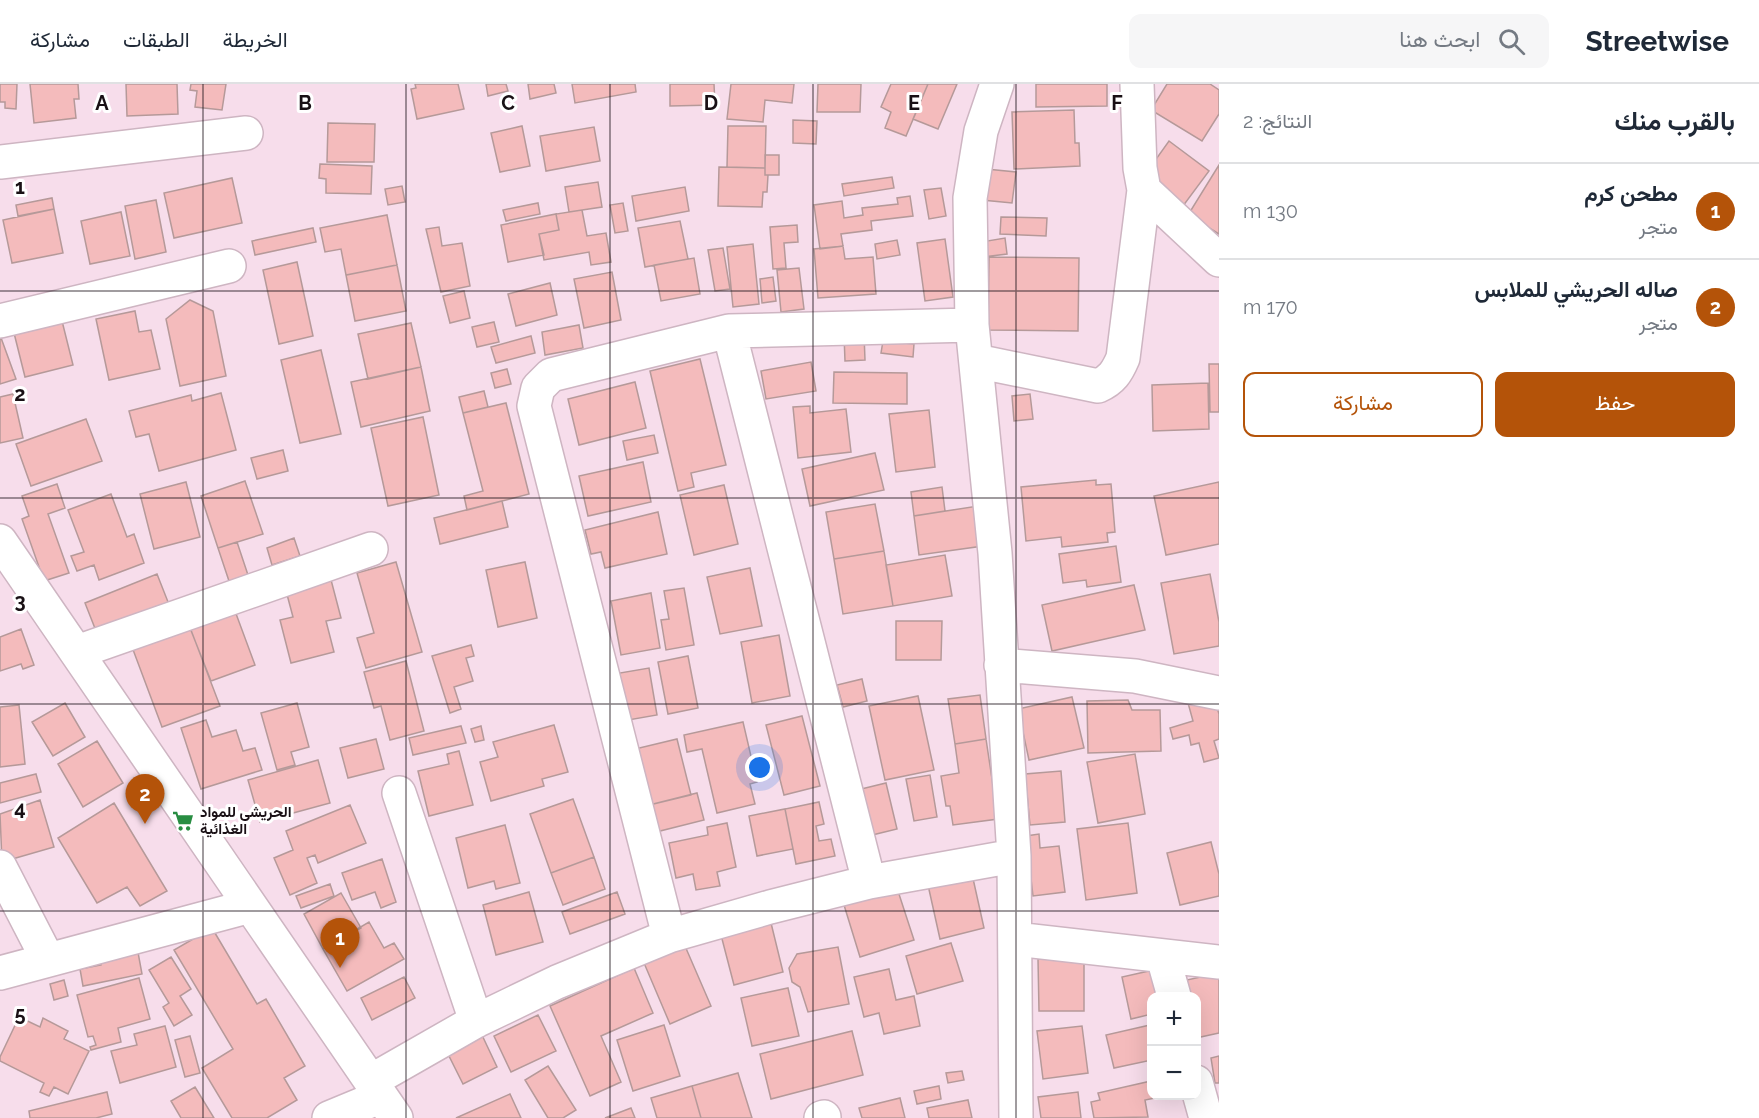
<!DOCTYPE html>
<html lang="ar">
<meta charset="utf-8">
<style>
:root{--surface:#fff;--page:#f6f6f7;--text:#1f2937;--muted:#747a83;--line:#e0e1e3;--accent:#b45309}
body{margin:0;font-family:Raleway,Vazirmatn,sans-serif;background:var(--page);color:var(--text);direction:rtl}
.controls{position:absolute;right:18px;bottom:18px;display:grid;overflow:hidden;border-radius:12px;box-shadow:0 6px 24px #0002}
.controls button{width:54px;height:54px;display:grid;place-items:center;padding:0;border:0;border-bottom:2px solid var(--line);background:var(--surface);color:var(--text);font:30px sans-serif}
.you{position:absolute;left:760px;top:684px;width:21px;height:21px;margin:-15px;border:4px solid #fff;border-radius:50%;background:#1a73e8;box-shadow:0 0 0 9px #1a73e833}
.badge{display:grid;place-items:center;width:39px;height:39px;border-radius:50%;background:var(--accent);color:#fff;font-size:20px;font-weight:700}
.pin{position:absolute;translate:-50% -50px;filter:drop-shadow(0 2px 3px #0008)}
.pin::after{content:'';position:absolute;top:32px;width:21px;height:18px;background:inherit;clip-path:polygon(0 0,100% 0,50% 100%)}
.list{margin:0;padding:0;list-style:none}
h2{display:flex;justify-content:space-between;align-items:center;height:78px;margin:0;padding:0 24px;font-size:26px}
h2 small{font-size:20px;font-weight:400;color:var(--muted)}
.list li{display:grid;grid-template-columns:39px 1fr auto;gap:18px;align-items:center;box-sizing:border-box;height:96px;padding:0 24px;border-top:2px solid var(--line)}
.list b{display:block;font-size:22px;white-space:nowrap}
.list p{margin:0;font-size:20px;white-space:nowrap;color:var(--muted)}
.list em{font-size:20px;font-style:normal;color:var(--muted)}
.actions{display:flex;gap:12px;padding:18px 24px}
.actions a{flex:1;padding:14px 0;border:2px solid var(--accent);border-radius:12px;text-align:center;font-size:21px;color:var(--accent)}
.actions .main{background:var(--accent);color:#fff}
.icon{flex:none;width:33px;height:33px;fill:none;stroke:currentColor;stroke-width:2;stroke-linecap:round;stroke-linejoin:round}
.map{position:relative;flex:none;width:1219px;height:1034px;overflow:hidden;direction:ltr}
header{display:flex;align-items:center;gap:36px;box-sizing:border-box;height:84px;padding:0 30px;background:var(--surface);border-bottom:2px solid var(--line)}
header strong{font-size:28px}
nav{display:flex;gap:33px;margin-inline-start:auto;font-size:21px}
.search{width:420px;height:54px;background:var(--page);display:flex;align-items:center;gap:15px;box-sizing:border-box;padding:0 21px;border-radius:12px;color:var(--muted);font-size:22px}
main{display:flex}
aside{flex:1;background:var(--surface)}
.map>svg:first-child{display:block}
.building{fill:#f4bbbc;stroke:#b59999;stroke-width:1.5}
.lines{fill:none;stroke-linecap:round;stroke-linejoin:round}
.minor-casing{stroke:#ceb5c2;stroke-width:36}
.major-casing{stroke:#ceb5c2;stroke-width:36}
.minor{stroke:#fff;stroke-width:33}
.major{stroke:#fff;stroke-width:33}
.grid{fill:none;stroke:#191015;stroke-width:1.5;stroke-opacity:0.55}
.labels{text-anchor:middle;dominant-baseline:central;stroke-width:6;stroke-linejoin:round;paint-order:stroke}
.poi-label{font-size:15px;font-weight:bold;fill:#191015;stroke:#fff;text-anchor:start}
.grid-label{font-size:20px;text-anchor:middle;font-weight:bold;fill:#191015;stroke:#fff;stroke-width:6;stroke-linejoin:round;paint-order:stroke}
</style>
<header>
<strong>Streetwise</strong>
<div class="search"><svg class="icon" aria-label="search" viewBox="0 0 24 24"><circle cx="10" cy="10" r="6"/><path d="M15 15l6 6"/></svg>ابحث هنا</div>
<nav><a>الخريطة</a><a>الطبقات</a><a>مشاركة</a></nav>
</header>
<main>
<aside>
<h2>بالقرب منك<small>النتائج: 2</small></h2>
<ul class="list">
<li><span class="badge">1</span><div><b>مطحن كرم</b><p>متجر</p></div><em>130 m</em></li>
<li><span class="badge">2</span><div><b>صاله الحريشي للملابس</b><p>متجر</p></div><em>170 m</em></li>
</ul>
<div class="actions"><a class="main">حفظ</a><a>مشاركة</a></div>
</aside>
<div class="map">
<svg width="1219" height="1034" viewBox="0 0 1219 1034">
<rect width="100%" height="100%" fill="#f7ddeb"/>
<!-- building -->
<path class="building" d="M0 0H17L16 25 5 24V18H0Z
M30 0H78L79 15H74L76 34 34 39Z
M126 0H177L178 30 127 32Z
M191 0H226L222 26 195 23 197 7 190 6Z
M415 0H458L464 25 417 35 411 5 416 4Z
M486 0H506L508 7 488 12Z
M528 0H554L556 9 530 15Z
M572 0H635L636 8 575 19Z
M670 0H714L715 21 670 22Z
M731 0H794L792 19 765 16 763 38 727 35Z
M818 0H861L860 28H817Z
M891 0H928L906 52 885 44 891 28 881 23Z
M928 0H957L938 45 913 35Z
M1036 0H1107V22L1036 23Z
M1167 0H1210L1219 6V30L1202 57 1151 26Z
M1074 26 1075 59H1079L1080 82 1014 85 1012 28Z
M793 36 817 37 816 60 793 59Z
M328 39 375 40 374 78H327Z
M522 42 530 82 500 88 491 49Z
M728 42H766L765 84 727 83Z
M594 43 600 77 546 87 540 52Z
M1169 57 1209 87 1183 122 1144 92Z
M765 71H779V91H765Z
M320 80 372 82 371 110 326 109V95L319 94Z
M1219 81V150L1188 131Z
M719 83 765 84V91H768L767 108H763L762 123 718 122Z
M986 85 1016 88 1012 119 982 116Z
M892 93 894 104 844 112 842 100Z
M232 94 242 139 174 154 164 109Z
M598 98 602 123 569 128 565 103Z
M402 102 405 118 388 121 385 105Z
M685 103 689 127 636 137 632 112Z
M941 104 946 132 929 135 924 106Z
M910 112 913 132 871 137 872 146 841 150 843 162 820 165 814 121 842 117 844 134 863 131 862 124 898 120 897 114Z
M52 114 54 125 18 132 16 121Z
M156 116 166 168 135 175 125 122Z
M538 119 540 130 506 137 503 126Z
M623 119 628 147 615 149 610 121Z
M54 125 63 169 12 179 3 136Z
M582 126 587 152 606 149 611 178 591 181 589 168 544 176 539 150 559 146 556 130Z
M121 128 130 172 90 180 81 137Z
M556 130 559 146 539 150 544 171 508 178 501 141Z
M387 131 397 181 346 191 341 165 325 168 320 144Z
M1001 133 1047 134 1046 152 1000 150Z
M680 137 688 175 645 183 638 144Z
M797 141 798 158 784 159 786 184 773 185 770 143Z
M439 143 442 162 462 159 470 202 441 208 426 145Z
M313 144 316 158 255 171 252 157Z
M1005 154 1007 170 983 173 981 158Z
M945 155 953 213 925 217 917 159Z
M897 156 900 171 877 175 875 160Z
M753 160 759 220 733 223 727 163Z
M843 162 845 175 873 173 876 210 818 214 814 165Z
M723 164 730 205 715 207 708 166Z
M989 173 1079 174 1078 247 988 246Z
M694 174 700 210 661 217 654 181Z
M297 178 313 252 279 260 263 186Z
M397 181 406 227 355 237 346 191Z
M799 184 804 225 781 228 777 186Z
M612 188 621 236 584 244 574 195Z
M773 193 776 217 762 219 760 195Z
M550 199 557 231 516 242 508 210Z
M464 207 470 234 450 239 443 212Z
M190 216 213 227 226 292 180 302 166 235Z
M135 227 139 248 151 246 160 285 109 296 96 235Z
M61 233 73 281 25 293 13 245Z
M494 238 499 258 477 263 472 243Z
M411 239 421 283 368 295 358 250Z
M579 241 583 264 545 271 542 248Z
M864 250 865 276 845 277 844 251Z
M0 251 16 295 0 300Z
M531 252 535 269 496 279 491 263Z
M883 257 914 260 913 273 881 269Z
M321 266 341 350 300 359 281 276Z
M700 275 726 381 691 389 694 403 678 407 650 287Z
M811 278 816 307 766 315 761 287Z
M1209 280H1219V328H1210Z
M421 283 430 327 361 343 351 298Z
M507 285 511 300 495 304 491 289Z
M834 288 907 289V320L833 319Z
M635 298 646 344 579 361 568 315Z
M1208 299 1209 345 1153 347 1152 301Z
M484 307 488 323 463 329 459 313Z
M221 309 236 366 159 387 149 350 136 353 129 327 191 311 192 317Z
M13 310 23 354 0 359V313Z
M1030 310 1033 335 1014 337 1012 312Z
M506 319 529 410 467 426 464 412 483 407 463 329Z
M810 322V329L846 325 851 368 798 374 793 323Z
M929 326 935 383 896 388 889 330Z
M423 333 439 411 388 422 371 344Z
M86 335 102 377 31 402 16 360Z
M654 351 658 369 627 376 623 357Z
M283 366 288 387 257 395 251 374Z
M875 369 884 406 810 422 802 385Z
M643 378 651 418 588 432 579 392Z
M1096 396V401L1111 400 1115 448 1107 449 1108 458 1062 463 1061 453 1026 457 1021 403Z
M245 397 263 450 218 464 201 412Z
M186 398 200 453 154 465 140 410Z
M1219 398V460L1166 471 1154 412Z
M57 400 65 424 48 430 69 489 44 497 22 435 29 432 22 412Z
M724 401 738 460 694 471 680 411Z
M942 403 945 427 914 432 911 408Z
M111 410 127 453 134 450 144 479 99 496 94 481 77 487 71 472 84 468 68 426Z
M502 417 508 443 440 460 434 434Z
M875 420 884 467 834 475 826 428Z
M978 422 983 462 919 471 914 432Z
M658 428 667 470 605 484 601 468 591 470 585 446Z
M294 454 300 472 272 481 267 464Z
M237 458 249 494 230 500 218 464Z
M1116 462 1121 498 1087 503 1086 496 1063 499 1059 470Z
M884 467 893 522 843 530 834 475Z
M945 471 952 512 893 522 886 481Z
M396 478 422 568 366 584 357 554 374 549 357 489Z
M525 478 537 534 498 543 486 486Z
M750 484 762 542 720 550 707 493Z
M157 490 170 523 98 552 85 519Z
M1210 490 1219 538V562L1174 570 1161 499Z
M330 492 341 534 326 537 334 568 291 579 280 536 293 533 285 503Z
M1134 501 1145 546 1052 567 1042 521Z
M684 504 694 561 666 566 661 536 669 535 664 507Z
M651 509 660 564 621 571 611 517Z
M235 527 255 581 211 597 190 544Z
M186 533 220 622 162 643 129 555Z
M896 537H942L941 576H896Z
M21 545 34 581 23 585 21 580 0 587V553Z
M779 551 790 612 752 619 741 558Z
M471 561 474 572 466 574 473 597 454 603 461 625 450 629 432 572Z
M688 572 698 624 668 630 658 578Z
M406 577 424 647 390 656 381 622 374 624 364 588Z
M649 584 657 631 617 638 608 591Z
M862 595 867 617 843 623 837 601Z
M1185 608 1214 614 1219 630V655L1214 657 1219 674 1204 678 1199 659 1191 661 1189 651 1173 655 1170 644 1193 637Z
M980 611 986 655 955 660 948 615Z
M918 612 934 686 885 696 869 622Z
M1072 613 1084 664 1029 676 1018 625Z
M1128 616 1132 626H1160L1161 667 1088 669 1087 617Z
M65 619 85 653 53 672 32 638Z
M297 619 309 663 291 668 295 681 277 686 261 629Z
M19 621 25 680 0 683V623Z
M802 632 820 702 784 711 766 641Z
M206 636 212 653 236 646 243 667 255 664 262 686 201 705 181 644Z
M743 638 757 698 750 700 755 720 717 729 702 665 687 668 684 651Z
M554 641 568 688 542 695 544 702 491 717 480 678 498 673 493 658Z
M461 642 466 659 413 671 409 654Z
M481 642 484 656 475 658 471 645Z
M376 655 384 685 348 694 340 664Z
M677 655 691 711 649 721 635 665Z
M986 655 998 735 953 741 950 722H946L941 692 959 689 955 660Z
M97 657 123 699 83 723 58 680Z
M459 667 473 721 429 732 418 687 449 680 447 670Z
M1135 670 1145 730 1098 739 1087 678Z
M318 676 330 719 260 738 248 696Z
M1061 687 1065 738 1030 741 1025 690Z
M36 690 41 708 0 719V699Z
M930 691 937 733 914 737 906 695Z
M886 699 897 745 868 752 857 706Z
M697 709 704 736 656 748 649 721Z
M573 715 594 773 551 789 530 730Z
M40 716 54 763 2 778 0 730Z
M819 718 824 740 816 742 819 757 831 755 835 772 796 780 785 725Z
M114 719 167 807 140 822 127 803 97 819 58 754Z
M350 721 366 759 318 779 315 771 307 774 317 799 290 811 274 774 293 766 286 747Z
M785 725 793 765 757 772 749 732Z
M727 739 736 783 717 788 720 802 696 806 693 790 676 794 669 759 708 751 707 743Z
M1128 739 1137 809 1086 816 1077 745Z
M505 741 520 799 496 805 494 797 468 804 456 754Z
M1039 750 1040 764 1059 762 1065 808 1033 812 1026 752Z
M1211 758 1219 790V812L1180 821 1167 769Z
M594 773 605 805 563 821 551 789Z
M382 775 396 818 381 824 375 808 352 816 342 789Z
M972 790 984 844 940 855 928 801Z
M330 800 334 812 301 824 296 812Z
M897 804 914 856 860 873 844 821Z
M529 808 543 858 496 871 483 821Z
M617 808 625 830 570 850 562 828Z
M341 809 361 844 323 865 304 830Z
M369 838 384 864 394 859 404 875 347 907 323 865Z
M771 839 783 888 734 901 721 851Z
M212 844 257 920 266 915 305 982 284 994 297 1016 267 1034H232L202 984 233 965 174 866Z
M951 859 963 897 917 910 906 872Z
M685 862 711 922 670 940 644 879Z
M137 863 142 890 83 902 80 885 101 881 99 871Z
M838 863 849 920 808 928 800 903 792 898 789 884 797 870Z
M171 873 191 905 180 912 192 931 174 942 163 923 169 919 149 886Z
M1038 875H1084V927H1039Z
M634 884 653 929 601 952 621 998 590 1012 550 922Z
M889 885 896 916 914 912 920 942 884 950 879 929 864 933 854 893Z
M1158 885 1164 912H1152V930L1131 935 1122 893Z
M1219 889V949L1196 954V912H1176L1173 899Z
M404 893 415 914 372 936 361 914Z
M139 894 150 935 118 944 121 958 91 966 90 963 96 961 93 952 88 953 77 911Z
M64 896 68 912 54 916 50 900Z
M788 904 799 952 752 962 741 914Z
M538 931 556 967 511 988 494 952Z
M19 933 40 943 43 934 68 947 64 955 89 967 68 1010 54 1003 49 1012 40 1008 44 999 0 977V973Z
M664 941 680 992 633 1007 617 956Z
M1150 941 1152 976 1114 984 1106 951Z
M165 942 176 983 120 999 111 967 137 961 134 950Z
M1082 942 1088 989 1043 995 1037 947Z
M852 947 863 991 771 1015 760 970Z
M481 949 497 983 463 1000 446 966Z
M190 952 200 989 185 993 175 956Z
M1219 972V999H1215L1211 974Z
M548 982 576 1026 563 1034H548L525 996Z
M962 987 964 996 948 999 946 989Z
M738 989 752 1034H701L692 1002Z
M1151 997 1152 1012H1154L1155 1014 1145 1016 1148 1033 1094 1034 1091 1018 1100 1016 1098 1009Z
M692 1002 701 1034H657L651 1014Z
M939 1002 941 1015 917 1020 914 1007Z
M195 1003 214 1034H181L171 1017Z
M107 1008 112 1030 96 1034H30L29 1027Z
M1078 1008 1081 1034H1041L1038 1013Z
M510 1010 521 1034H456Z
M900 1014 905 1034H862L859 1024Z
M968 1016 972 1034H929L927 1024Z
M631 1024 635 1034H605Z"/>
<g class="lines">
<defs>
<path id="minor" d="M997 0 981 47 970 114 972 241 995 469 1014 772
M0 78 246 49
M1144 106 1219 176
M0 237 229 182
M729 247 869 798
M976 277 1098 302C1112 296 1117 288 1123 274L1144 106 1140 84 1137 0
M77 568 371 465
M1001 581 1135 592 1219 609
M399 709 476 937
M0 783 48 876
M669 852 534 322 538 304 551 291 729 247 972 241
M1015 855 1219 878
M1163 873 1174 912
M0 889 239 825
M371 997 476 937 557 898 669 852 770 823 869 798 1014 772 1016 1034
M1196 998 1206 1034
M329 1034 370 1017
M821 1034 824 1033"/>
<path id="major" d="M0 457 396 1034"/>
</defs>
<!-- minor casing -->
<use href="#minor" class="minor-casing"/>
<!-- major casing -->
<use href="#major" class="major-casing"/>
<!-- minor -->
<use href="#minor" class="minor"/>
<!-- major -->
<use href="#major" class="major"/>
</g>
<!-- grid -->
<path class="grid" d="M203 0V1034M406 0V1034M610 0V1034M813 0V1034M1016 0V1034M0 207H1219M0 414H1219M0 620H1219M0 827H1219"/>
<!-- icons -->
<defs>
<symbol id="supermarket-bare" viewBox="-9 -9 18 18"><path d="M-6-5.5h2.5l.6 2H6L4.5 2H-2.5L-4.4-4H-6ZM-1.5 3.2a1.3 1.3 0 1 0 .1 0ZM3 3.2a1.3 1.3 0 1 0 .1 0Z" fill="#288d42" stroke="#fff" stroke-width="2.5" paint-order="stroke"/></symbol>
</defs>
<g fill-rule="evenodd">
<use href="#supermarket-bare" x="168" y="722" width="30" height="30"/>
</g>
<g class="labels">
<!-- poi labels -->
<g class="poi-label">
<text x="200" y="728">الحريشي للمواد<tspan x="200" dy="17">الغذائية</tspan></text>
</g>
</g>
<g class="grid-label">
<text x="102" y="26">A</text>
<text x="305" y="26">B</text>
<text x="508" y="26">C</text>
<text x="711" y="26">D</text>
<text x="914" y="26">E</text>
<text x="1117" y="26">F</text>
<text x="20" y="110">1</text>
<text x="20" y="317">2</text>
<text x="20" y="524">3</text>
<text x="20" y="731">4</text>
<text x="20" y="937">5</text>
</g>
</svg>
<div class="controls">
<button>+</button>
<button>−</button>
</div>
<div class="you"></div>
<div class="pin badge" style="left:340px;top:884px">1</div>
<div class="pin badge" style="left:145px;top:740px">2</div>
</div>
</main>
